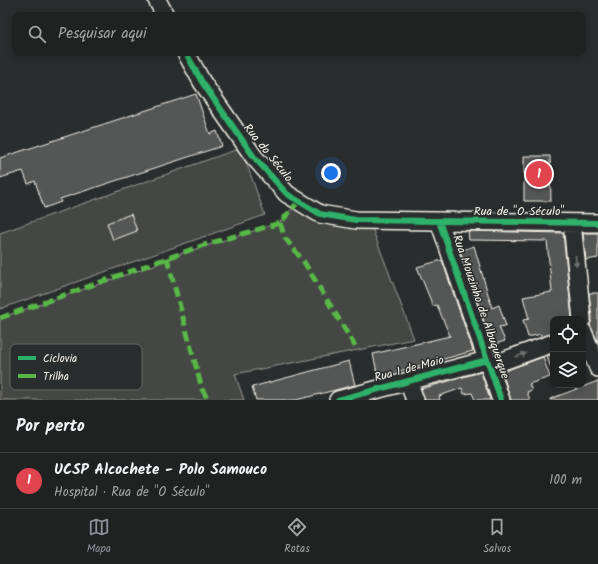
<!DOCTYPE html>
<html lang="pt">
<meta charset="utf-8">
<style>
:root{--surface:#202222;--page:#282a2a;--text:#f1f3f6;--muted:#a2a4a5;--line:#3d3f40;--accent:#8c9099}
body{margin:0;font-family:Kalam,sans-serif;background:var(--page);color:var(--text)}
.controls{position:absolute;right:12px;bottom:12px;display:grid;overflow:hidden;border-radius:8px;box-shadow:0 2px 10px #0003}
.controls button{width:36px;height:36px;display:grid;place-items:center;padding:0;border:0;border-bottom:1px solid var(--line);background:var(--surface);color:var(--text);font:20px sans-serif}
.you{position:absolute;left:331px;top:173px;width:14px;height:14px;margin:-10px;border:3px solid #fff;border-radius:50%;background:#1a73e8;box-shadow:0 0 0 6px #1a73e833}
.badge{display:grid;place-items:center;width:26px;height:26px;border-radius:50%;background:var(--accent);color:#fff;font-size:13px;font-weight:700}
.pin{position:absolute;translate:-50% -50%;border:2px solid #fff;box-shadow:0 1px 4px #0006}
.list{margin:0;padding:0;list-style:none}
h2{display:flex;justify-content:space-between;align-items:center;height:52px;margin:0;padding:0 16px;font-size:17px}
h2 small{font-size:13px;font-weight:400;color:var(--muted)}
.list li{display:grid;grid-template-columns:26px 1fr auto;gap:12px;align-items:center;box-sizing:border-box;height:56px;padding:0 16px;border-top:1px solid var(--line)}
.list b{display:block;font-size:15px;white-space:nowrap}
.list p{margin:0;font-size:13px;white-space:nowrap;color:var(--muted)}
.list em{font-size:13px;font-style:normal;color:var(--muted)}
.icon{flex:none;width:22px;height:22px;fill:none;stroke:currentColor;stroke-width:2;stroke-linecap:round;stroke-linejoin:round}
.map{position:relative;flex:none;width:598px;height:400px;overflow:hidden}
.search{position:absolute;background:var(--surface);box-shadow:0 2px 10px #0003;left:12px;right:12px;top:12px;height:44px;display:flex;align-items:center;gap:10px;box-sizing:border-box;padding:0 14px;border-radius:8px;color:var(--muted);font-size:15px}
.sheet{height:108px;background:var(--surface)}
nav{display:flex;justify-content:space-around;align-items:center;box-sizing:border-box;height:56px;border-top:1px solid var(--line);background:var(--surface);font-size:11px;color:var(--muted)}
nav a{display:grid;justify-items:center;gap:2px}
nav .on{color:var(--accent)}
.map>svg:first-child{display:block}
.green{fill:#444645;stroke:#9c9c96}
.building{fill:#555756;stroke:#f4f1e8}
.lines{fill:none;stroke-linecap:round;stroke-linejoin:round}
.street-casing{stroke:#f4f1e8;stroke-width:20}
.street{stroke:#2a2d2e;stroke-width:17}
.quiet{stroke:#58b947;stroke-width:5;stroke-dasharray:10 5;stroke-linecap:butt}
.cycleway-casing{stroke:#2a2d2e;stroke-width:8}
.cycleway{stroke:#2db169;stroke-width:6}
.oneway{fill:#71726f}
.labels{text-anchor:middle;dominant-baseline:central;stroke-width:3;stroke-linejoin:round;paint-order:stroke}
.street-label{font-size:12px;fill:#f4f1e8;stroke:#2a2d2e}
.key{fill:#2a2d2e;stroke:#676866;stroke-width:1}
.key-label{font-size:11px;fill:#f4f1e8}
</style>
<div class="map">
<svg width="598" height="400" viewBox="0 0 598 400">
<rect width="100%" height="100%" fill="#2a2d2e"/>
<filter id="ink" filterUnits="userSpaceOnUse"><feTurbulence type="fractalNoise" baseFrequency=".025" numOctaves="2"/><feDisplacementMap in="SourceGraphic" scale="8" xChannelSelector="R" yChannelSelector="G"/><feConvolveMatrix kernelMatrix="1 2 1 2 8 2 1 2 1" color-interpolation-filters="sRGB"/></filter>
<g filter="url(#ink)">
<!-- green -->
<path class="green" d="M241 148 265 215 0 309V233Z
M299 201 369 220 414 339 235 374 244 400H0V318L157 264 167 258 279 223Z"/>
<!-- building -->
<path class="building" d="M196 94 210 134 217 131 222 146 60 199 61 202 44 208 35 181 28 184 23 171 0 178V158Z
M524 156H550L551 201H524Z
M131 214 137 231 113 240 107 223Z
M468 231 563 233 572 319H553V333L541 337V334L528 337 523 320 529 319 523 297 552 292 547 241 469 240Z
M583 233H598V258L586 260Z
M474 246 492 308 499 305 506 326 499 327 505 341 492 345 460 251Z
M442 260 473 351 378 377 373 354 450 336 437 305 433 306 417 267Z
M589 293H598V342L590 325 592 318Z
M553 354V366H550L547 356Z
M543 357 550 377 529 384 532 390 527 392 530 400H511L502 372Z
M349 361 355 385 296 400H256L252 387Z
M481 372 490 400H475L472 393 464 394 462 388 439 396 440 400H425L421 389Z
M598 381V400H550V399Z"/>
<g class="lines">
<defs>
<path id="street" d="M157 0 165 15
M186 53 202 82 254 157 287 194 320 214 356 220 598 223
M439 221 501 400
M572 223 582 319
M583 332 598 368
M489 366 553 343
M408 381 415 400
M338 400 487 360"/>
</defs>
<!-- street casing -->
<use href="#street" class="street-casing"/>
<!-- street -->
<use href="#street" class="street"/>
<!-- quiet -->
<path class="quiet" d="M280 223 285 238 304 262 355 346
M167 258 202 389 208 400
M0 318 204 245 280 223 299 201"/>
<defs>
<path id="cycleway" d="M186 53 202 82 254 157 287 194 320 214 356 220 598 223
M439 221 501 400
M338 400 487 360"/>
</defs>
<!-- cycleway casing -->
<use href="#cycleway" class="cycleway-casing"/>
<!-- cycleway -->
<use href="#cycleway" class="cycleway"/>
</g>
<!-- one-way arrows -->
<defs><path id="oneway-solid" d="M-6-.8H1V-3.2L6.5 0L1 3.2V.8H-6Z"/></defs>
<g class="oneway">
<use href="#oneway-solid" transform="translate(576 261) rotate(84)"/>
<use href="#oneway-solid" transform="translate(521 355) rotate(-20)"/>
</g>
</g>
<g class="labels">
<!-- street labels -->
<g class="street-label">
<text transform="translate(268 153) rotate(51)">Rua do Século</text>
<text x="519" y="211">Rua de "O Século"</text>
<text transform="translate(481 307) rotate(71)">Rua Mouzinho de Albuquerque</text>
<text transform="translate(409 369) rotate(-15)">Rua 1 de Maio</text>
</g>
</g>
<!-- legend -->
<rect x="10" y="344" width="132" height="46" rx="6" class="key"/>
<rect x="18" y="356" width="18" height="4" fill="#2db169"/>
<rect x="18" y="374" width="18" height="4" fill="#58b947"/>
<g class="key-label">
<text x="43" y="362">Ciclovia</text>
<text x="43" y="380">Trilha</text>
</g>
</svg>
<div class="controls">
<button><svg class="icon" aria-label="locate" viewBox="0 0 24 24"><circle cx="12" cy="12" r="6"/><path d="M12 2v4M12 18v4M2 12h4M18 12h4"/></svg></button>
<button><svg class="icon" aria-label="layers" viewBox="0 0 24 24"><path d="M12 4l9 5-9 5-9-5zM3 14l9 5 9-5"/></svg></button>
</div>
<div class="you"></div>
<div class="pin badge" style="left:539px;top:174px;background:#e0444e">1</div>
<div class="search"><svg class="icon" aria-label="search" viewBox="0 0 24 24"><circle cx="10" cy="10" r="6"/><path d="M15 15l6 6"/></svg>Pesquisar aqui</div>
</div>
<section class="sheet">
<h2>Por perto<small></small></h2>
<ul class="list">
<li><span class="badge" style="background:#e0444e">1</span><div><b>UCSP Alcochete - Polo Samouco</b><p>Hospital · Rua de &quot;O Século&quot;</p></div><em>100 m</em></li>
</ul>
</section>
<nav>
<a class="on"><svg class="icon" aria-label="map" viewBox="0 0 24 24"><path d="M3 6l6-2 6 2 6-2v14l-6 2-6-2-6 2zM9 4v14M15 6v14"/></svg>Mapa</a>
<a><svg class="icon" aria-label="directions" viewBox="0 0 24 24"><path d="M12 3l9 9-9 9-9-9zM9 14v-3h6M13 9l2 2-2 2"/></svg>Rotas</a>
<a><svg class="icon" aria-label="saved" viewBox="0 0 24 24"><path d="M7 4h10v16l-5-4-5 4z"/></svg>Salvos</a>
</nav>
